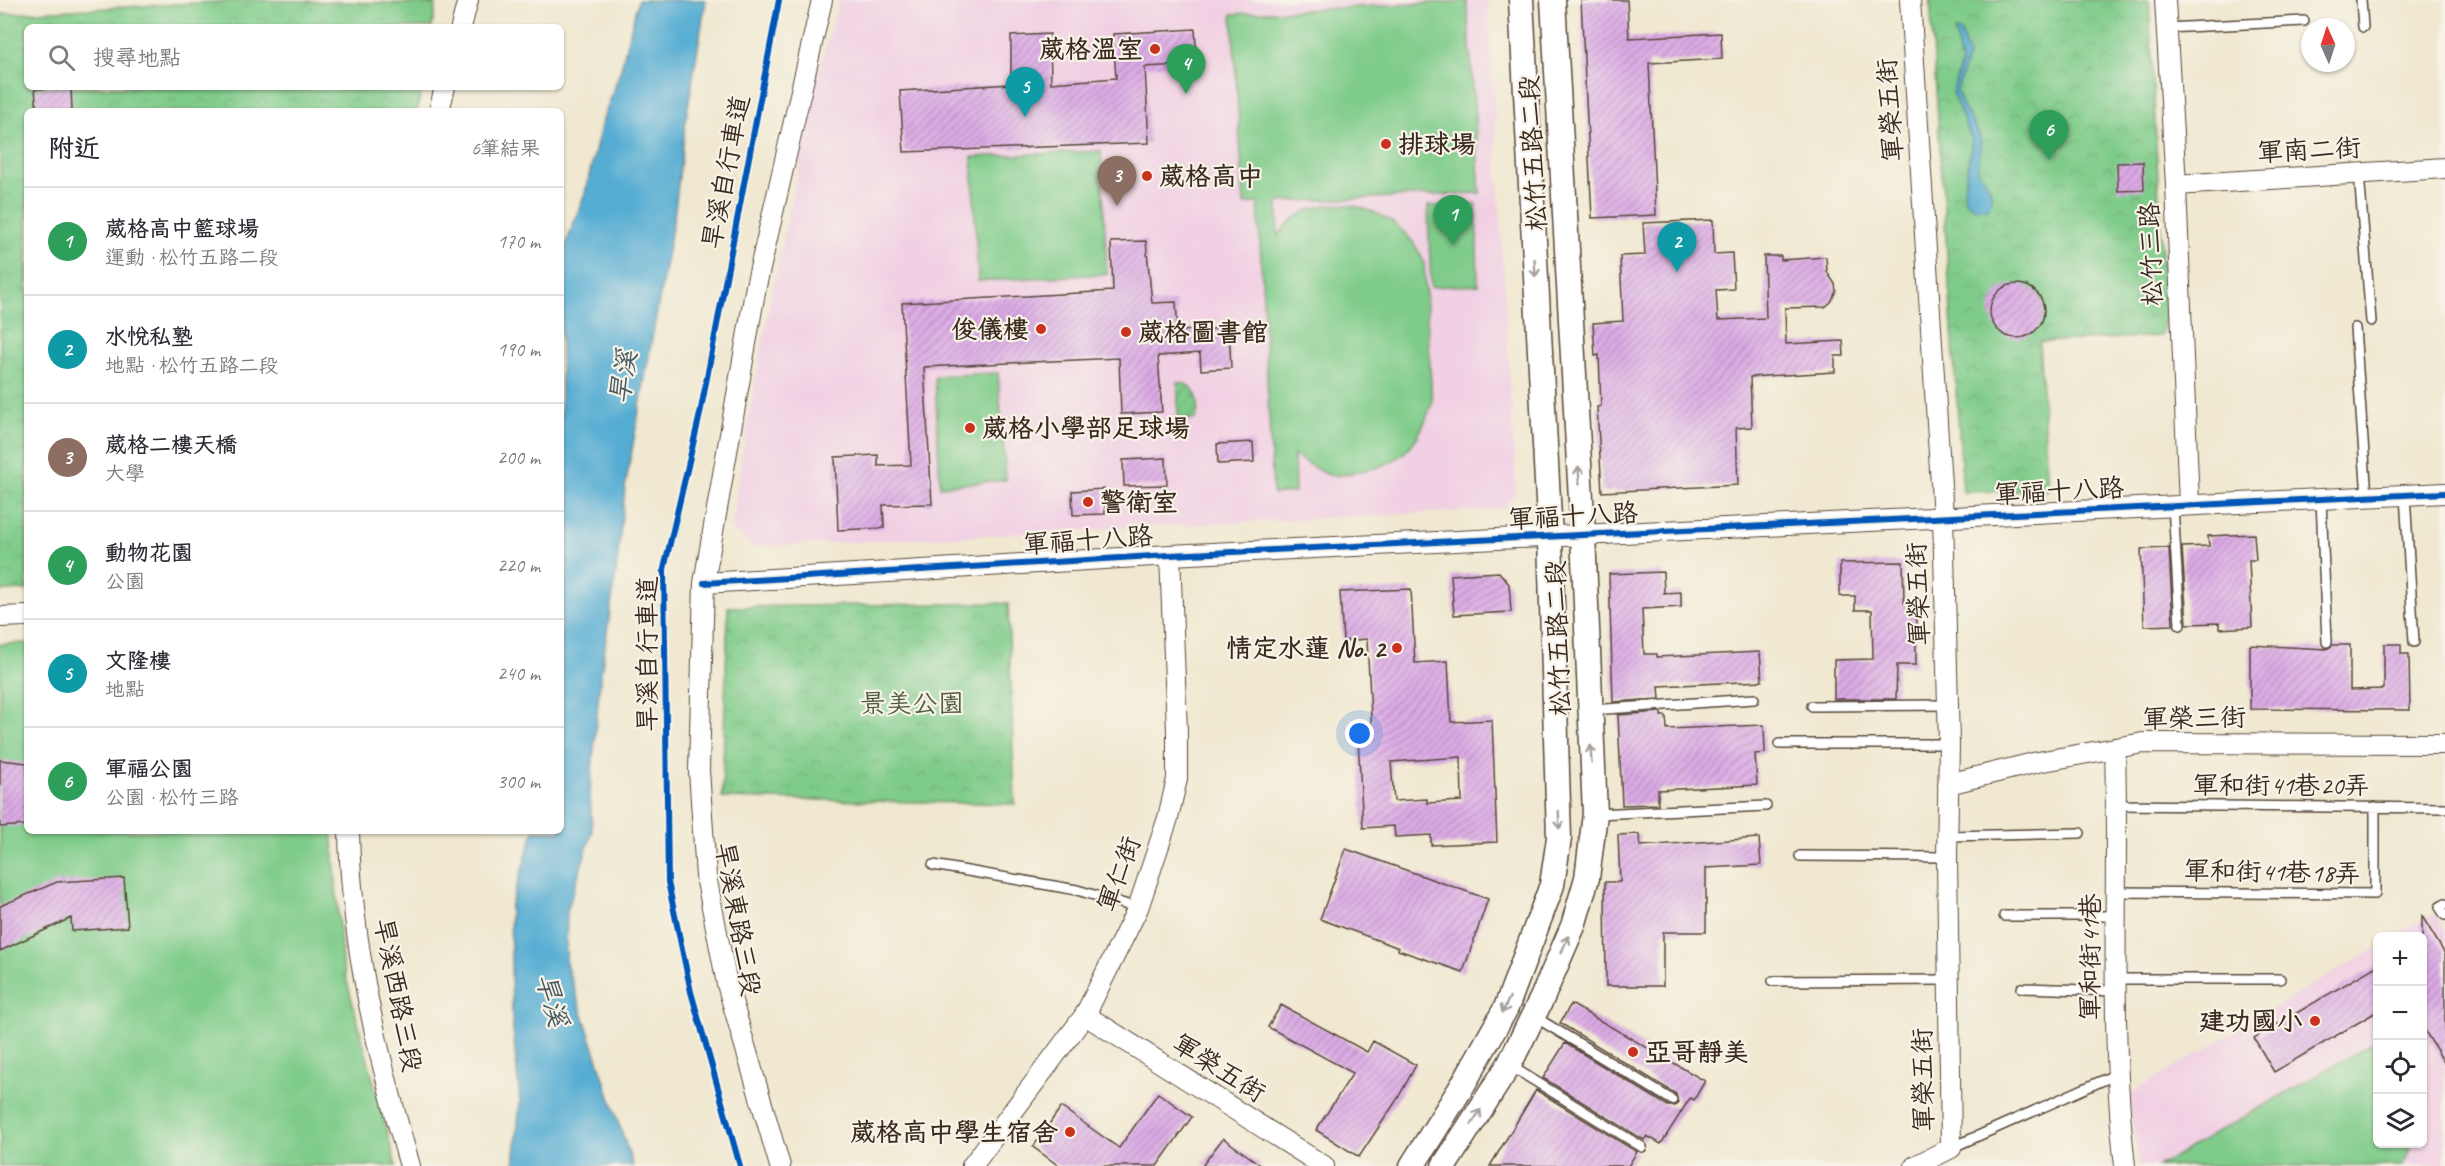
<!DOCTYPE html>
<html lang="zh-TW">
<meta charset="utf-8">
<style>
:root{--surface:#fff;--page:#f7f7f7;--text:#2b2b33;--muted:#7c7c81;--line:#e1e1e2;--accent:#c8321e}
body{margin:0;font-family:Caveat,"LXGW WenKai TC",sans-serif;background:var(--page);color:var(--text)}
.controls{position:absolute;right:18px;bottom:18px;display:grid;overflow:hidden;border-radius:9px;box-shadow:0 2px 4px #0004}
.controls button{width:54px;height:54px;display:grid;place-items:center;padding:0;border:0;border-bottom:2px solid var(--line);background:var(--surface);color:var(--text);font:30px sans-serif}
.compass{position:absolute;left:2301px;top:18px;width:54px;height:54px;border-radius:50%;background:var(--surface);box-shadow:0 2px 4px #0004;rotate:357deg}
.you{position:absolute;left:1360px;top:734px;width:21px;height:21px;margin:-15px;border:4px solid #fff;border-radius:50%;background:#1a73e8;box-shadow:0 0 0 9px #1a73e833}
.badge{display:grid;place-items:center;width:39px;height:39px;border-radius:50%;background:var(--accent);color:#fff;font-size:20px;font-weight:700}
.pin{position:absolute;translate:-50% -50px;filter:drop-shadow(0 2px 3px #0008)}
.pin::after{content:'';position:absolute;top:32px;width:21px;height:18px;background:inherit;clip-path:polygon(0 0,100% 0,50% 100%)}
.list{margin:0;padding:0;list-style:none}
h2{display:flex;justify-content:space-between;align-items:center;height:78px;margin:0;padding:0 24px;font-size:26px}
h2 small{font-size:20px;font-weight:400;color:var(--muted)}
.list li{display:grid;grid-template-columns:39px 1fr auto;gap:18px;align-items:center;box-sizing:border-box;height:108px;padding:0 24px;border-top:2px solid var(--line)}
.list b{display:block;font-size:22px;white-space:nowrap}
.list p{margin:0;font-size:20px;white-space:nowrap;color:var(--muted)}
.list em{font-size:20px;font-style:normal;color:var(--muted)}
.icon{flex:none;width:33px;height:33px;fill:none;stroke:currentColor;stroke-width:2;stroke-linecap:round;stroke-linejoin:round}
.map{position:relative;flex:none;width:2445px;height:1166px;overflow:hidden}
.search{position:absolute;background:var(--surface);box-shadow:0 2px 4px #0004;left:24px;top:24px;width:540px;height:66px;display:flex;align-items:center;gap:15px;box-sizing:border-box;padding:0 21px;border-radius:9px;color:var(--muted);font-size:22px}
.panel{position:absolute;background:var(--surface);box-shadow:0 2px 4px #0004;left:24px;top:108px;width:540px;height:726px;border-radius:9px}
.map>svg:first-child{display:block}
.built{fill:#f1d0e3}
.grass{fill:#7fcc8a;stroke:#5d7b54;stroke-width:1.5}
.park{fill:url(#park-crowns);stroke:#5d7b54;stroke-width:1.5}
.garden{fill:url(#garden-furrows);stroke:#5d7b54;stroke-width:1.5}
.water{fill:#56add3;stroke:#486c78;stroke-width:1.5}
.building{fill:url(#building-hatch);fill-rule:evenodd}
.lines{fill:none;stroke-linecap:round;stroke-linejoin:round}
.service-casing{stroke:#564639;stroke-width:12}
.minor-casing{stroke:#564639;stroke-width:22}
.tertiary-casing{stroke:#564639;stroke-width:27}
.service{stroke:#fff;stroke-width:9}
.minor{stroke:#fff;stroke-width:20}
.tertiary{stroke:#fff;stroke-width:24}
.cycleway-casing{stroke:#f7f3e8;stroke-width:10}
.cycleway{stroke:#0057b8;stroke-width:6}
.oneway{stroke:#a79f9a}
.poi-dot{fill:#c8321e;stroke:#f7f3e8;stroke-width:2}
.labels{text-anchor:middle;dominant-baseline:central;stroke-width:4.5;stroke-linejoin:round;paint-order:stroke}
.poi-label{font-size:26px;font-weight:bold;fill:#3b2a1e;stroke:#f7f3e8;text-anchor:start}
.street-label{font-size:26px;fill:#3b2a1e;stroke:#f7f3e8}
.park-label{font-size:26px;fill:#4f5b3e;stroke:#f7f3e8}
.water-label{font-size:27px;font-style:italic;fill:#44585d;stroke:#f7f3e8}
</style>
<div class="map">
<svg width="2445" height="1166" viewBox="0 0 2445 1166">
<defs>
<pattern id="park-crowns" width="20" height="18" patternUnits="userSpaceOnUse" patternTransform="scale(1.5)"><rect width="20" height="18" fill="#7fcc8a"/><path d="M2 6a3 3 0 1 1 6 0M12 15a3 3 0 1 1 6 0" fill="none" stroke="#6faf77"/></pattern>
<pattern id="garden-furrows" width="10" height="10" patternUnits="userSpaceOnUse" patternTransform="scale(1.5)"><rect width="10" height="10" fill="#7fcc8a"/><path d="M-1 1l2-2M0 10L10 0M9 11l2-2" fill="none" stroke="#6faf77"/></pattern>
<pattern id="building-hatch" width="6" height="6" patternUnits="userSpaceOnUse" patternTransform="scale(1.5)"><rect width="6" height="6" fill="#dcabe6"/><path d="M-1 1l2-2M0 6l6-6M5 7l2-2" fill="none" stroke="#b48bba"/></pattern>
</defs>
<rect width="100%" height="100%" fill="#f7f3e8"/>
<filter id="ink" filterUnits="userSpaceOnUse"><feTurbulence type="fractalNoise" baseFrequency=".0167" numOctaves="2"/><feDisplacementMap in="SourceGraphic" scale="12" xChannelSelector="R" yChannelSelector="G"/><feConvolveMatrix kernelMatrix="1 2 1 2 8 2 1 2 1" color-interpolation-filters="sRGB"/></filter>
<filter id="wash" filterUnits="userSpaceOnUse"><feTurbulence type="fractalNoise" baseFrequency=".008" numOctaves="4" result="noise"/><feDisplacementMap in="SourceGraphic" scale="24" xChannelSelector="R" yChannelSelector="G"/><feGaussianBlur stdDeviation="1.35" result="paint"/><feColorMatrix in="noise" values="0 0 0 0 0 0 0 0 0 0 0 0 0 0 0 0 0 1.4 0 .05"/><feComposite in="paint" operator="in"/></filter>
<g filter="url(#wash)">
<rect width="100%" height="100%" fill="#f0e8d0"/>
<!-- built -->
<path class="built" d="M839 0H1488L1516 491 1503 509 754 547 731 529 747 425 773 286 820 67Z
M2434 913 2445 931V1166H2139L2128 1095 2377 947 2378 1144H2422V936H2395Z"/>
<!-- grass -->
<path class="grass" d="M1467 1 1480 193 1278 202V237C1312 180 1403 204 1424 263L1432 402C1419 445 1402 465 1357 472 1349 474 1338 477 1330 475 1316 471 1306 462 1294 455L1295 492 1273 494 1258 203 1244 204 1232 14Z
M1101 151 1107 274 978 281 972 157Z
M1476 204 1478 285 1431 287 1428 206Z
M998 373 1006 480 940 486 935 376Z
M27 643V831H332L342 963 396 1166H0V644Z
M2377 1041V1066L2375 1068 2378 1072V1144H2411L2404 1166H2158Z"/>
<!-- park -->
<path class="park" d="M248 0 436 4 432 27H27V87H422L417 111H27V590L0 591V14Z
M1930 0H2149L2165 319 2162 336 2039 342 2048 490 1963 492Z
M1008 603 1015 804 722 798 728 607Z"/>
<!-- garden -->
<path class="garden" d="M1178 382C1197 384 1202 404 1195 419L1190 420 1178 416Z"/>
<!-- water -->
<path class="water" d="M638 0H706L686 119 674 217 625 488 616 572 600 680 590 793 592 832 567 911 566 964 633 1166H514L520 1101 512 1019 510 907 534 831H561V258L585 193 602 122 620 72Z
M1955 31 1961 32 1968 56 1957 90 1962 105 1978 132 1981 142 1978 171C1987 182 1998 193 1987 208H1975L1965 201 1964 189 1972 140 1952 93 1961 63Z"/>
<g id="blocks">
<!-- building -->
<path class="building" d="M1581 0H1627L1629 38 1721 33 1722 59 1649 63 1656 215 1592 218Z
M1195 29 1197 64 1145 67 1149 143 904 152 900 91 1011 84V36L1050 34 1051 83 1116 78 1113 34Z
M71 87 72 111H37L35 89Z
M2143 162 2144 190 2118 191 2117 163Z
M1713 220 1714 254 1732 253 1734 289 1716 290 1718 320 1766 318 1764 256H1781V260L1826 257 1827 272 1835 284 1836 291 1831 302 1825 307 1785 308 1786 344 1843 341 1844 356H1835V372L1750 377 1752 427 1736 428 1738 485 1602 492 1597 407 1601 406 1599 355 1595 356 1593 323 1623 321 1620 256 1645 255 1643 223Z
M1146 241 1152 303 1176 302 1178 331 1229 328 1231 368 1201 370 1200 353 1158 356 1162 412 1121 414 1119 358 924 367 932 504 883 505 884 528 838 530 835 457 878 455V466L911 465 902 303 1113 291 1111 242Z
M1990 311a27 27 0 1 1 54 0a27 27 0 1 1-54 0Z
M1253 442 1254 462 1218 464 1217 444Z
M1166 458 1167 485 1124 486 1123 460Z
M1104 489 1105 514 1073 515 1072 491Z
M2254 534 2256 560H2249L2252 627 2219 629V623L2187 624 2182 547 2209 546 2208 536Z
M2169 548 2173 625 2144 626 2141 549Z
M1903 562 1904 603H1916V665H1897L1896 699H1834V660L1873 659 1872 610H1855V596H1840V563Z
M1499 572 1509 584 1511 612 1454 615 1451 575Z
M1663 572 1664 593 1681 592V607L1642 609 1644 654H1657V657L1760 652 1762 681 1659 686 1660 699 1613 702 1609 574Z
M1411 589 1415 663 1448 661 1451 722 1492 720 1497 842 1431 845V835L1395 837 1394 826 1363 828 1358 739H1369V735H1372L1367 639 1343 641 1340 592ZM1461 757 1462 801 1427 803V799L1394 801 1391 762Z
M2384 644H2401V654H2409L2410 710 2250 709V645L2327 649 2333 645H2350V690L2384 689Z
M1661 712V716H1666L1667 729 1764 725 1765 753 1755 754 1757 785 1658 790V804L1622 805 1618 715Z
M0 760 27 763V825L0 827Z
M1639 834 1640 846 1759 838 1761 865 1706 868V932H1663V986H1606L1605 882H1620L1618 835Z
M1346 849 1488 899 1463 972 1398 950 1399 948 1320 919Z
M124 878 128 927 72 931 71 918 0 951V906L57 882Z
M2422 916 2445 954V1064L2422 1026Z
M2378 965V1011L2274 1072 2254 1038Z
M1571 1004 1705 1081 1694 1100 1690 1098 1661 1144 1647 1136 1644 1140 1543 1078 1565 1043 1668 1106H1675L1678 1103 1676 1094 1560 1023Z
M1281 1005 1367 1052 1373 1041 1416 1065 1398 1098 1359 1157 1316 1130 1353 1073 1268 1027Z
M1536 1090 1637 1152 1628 1166H1490Z
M1158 1093 1192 1117 1157 1166H1059L1033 1147 1061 1107 1119 1148Z
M1223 1138 1262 1166H1202Z"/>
</g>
</g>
<g filter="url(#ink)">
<use href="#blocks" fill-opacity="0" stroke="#564639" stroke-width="1.5"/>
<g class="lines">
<defs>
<path id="service" d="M2361 0 2363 27
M2166 28 2304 21
M2359 174 2371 321
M2355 328 2367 497
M2405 495 2414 642
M2321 499 2327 642
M2173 505 2180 625
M1812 706 1948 705
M1591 710 1754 699
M1779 744H1949
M2117 805 2445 808
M1597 814 1766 806
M1947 836 2080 833
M1800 856 1947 857
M933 865 1077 890 1138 908
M2117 892 2375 894V807
M2445 904 2440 907 2445 915
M2004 916H2116
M2114 979H2280
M1773 981 1948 980
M2022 988 2115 991
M1535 1017 1672 1100
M1509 1065 1642 1147
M1951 1148 2117 1074"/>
<path id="minor" d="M1910 0 1943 516 1949 744 1947 857 1951 1148 1915 1166
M2165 0 2176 185 2189 505
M461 27 468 0
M439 111 445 87
M2176 185 2445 168
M704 583 1170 555 2445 493
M0 617 27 616
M2115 748C2119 888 2109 1027 2125 1166
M1948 784 2038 762 2143 743 2445 744
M349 831C351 946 378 1056 410 1166
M1085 1015 1324 1166
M780 1166 727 984 706 876 699 770 704 583 756 286 822 0
M972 1166 1085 1015 1138 908 1168 818 1177 779V731L1170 555"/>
<path id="tertiary" d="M1412 1166 1461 1088 1506 1008 1552 885 1559 838 1550 537 1521 0
M1444 1166 1509 1065 1542 998 1573 926 1587 878 1595 814 1583 535 1553 0"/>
</defs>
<!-- service casing -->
<use href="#service" class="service-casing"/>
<!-- minor casing -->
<use href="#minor" class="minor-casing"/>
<!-- tertiary casing -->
<use href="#tertiary" class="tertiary-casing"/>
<!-- service -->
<use href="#service" class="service"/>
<!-- minor -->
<use href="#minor" class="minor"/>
<!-- tertiary -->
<use href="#tertiary" class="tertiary"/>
<defs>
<path id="cycleway" d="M704 583 1170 555 2445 493
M740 1166 691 992 668 882 664 569 700 414 779 0"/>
</defs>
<!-- cycleway casing -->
<use href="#cycleway" class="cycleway-casing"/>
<!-- cycleway -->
<use href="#cycleway" class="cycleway"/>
</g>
<!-- one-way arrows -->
<defs><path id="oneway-shaft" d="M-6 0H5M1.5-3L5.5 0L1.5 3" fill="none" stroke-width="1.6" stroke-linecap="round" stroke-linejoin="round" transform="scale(1.5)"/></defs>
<g class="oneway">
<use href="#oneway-shaft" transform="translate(1535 268) rotate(87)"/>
<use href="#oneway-shaft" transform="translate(1579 475) rotate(-93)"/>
<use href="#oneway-shaft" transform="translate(1591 754) rotate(-93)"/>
<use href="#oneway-shaft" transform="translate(1559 820) rotate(88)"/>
<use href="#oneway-shaft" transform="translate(1565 944) rotate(-67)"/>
<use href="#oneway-shaft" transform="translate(1506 1005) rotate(115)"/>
<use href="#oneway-shaft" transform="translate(1476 1117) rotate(-58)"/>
</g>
</g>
<!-- markers -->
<g class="poi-dot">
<circle cx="1155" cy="49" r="6"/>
<circle cx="1386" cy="144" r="6"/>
<circle cx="1147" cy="176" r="6"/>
<circle cx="1041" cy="329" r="6"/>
<circle cx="1126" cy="332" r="6"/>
<circle cx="970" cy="428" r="6"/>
<circle cx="1088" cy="502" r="6"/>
<circle cx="1397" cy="648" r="6"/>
<circle cx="2315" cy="1021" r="6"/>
<circle cx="1633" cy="1052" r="6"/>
<circle cx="1070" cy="1132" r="6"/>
</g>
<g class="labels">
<!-- poi labels -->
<g class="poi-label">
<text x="1143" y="49" text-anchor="end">葳格溫室</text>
<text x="1398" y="144">排球場</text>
<text x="1159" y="176">葳格高中</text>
<text x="1029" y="329" text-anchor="end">俊儀樓</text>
<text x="1138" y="332">葳格圖書館</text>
<text x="982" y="428">葳格小學部足球場</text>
<text x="1100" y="502">警衛室</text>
<text x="1385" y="648" text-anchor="end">情定水蓮 No. 2</text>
<text x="2303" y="1021" text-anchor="end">建功國小</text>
<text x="1645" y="1052">亞哥靜美</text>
<text x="1058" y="1132" text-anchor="end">葳格高中學生宿舍</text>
</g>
<!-- street labels -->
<g class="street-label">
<text transform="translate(1890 110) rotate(-94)">軍榮五街</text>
<text transform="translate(2309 150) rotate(-3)">軍南二街</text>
<text transform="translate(1533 153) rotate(-93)">松竹五路二段</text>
<text transform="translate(726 172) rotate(-79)">旱溪自行車道</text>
<text transform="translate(2151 254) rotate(-92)">松竹三路</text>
<text transform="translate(2059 491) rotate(-3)">軍福十八路</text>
<text transform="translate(1573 516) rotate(-3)">軍福十八路</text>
<text transform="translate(1088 540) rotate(-4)">軍福十八路</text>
<text transform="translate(1918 594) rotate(-92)">軍榮五街</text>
<text transform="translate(1558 638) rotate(-92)">松竹五路二段</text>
<text transform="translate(647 654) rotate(-90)">旱溪自行車道</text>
<text transform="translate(2194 718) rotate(-1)">軍榮三街</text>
<text x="2281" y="785">軍和街41巷20弄</text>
<text transform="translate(2272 872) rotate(1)">軍和街41巷18弄</text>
<text transform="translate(1119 874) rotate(-70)">軍仁街</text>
<text transform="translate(738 919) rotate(80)">旱溪東路三段</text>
<text transform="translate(2090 957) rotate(-90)">軍和街41巷</text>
<text transform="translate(398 995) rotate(79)">旱溪西路三段</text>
<text transform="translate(1219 1068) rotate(32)">軍榮五街</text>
<text transform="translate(1923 1080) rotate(-91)">軍榮五街</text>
</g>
<!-- park labels -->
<g class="park-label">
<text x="912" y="703">景美公園</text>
</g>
<!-- water labels -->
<g class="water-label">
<text transform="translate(623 377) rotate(-81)">旱溪</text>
<text transform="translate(552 1000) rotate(74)">旱溪</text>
</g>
</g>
</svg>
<div class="controls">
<button>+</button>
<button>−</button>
<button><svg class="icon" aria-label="locate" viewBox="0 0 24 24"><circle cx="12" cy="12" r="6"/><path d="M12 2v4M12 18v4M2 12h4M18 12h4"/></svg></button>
<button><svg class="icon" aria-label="layers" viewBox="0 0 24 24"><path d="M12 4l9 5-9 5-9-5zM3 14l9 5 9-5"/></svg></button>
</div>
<svg class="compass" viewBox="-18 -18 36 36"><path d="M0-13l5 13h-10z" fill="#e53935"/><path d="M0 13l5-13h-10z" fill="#7c7c81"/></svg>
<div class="you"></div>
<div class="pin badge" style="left:1453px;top:245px;background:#2e9e5b">1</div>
<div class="pin badge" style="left:1677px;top:272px;background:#0f9aa8">2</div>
<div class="pin badge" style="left:1117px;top:206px;background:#8d6e63">3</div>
<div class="pin badge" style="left:1186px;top:94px;background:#2e9e5b">4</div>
<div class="pin badge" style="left:1025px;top:117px;background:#0f9aa8">5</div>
<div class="pin badge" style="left:2049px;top:160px;background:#2e9e5b">6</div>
<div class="search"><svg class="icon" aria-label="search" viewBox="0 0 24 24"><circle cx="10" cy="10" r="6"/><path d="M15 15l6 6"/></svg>搜尋地點</div>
<section class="panel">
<h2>附近<small>6筆結果</small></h2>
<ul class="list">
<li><span class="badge" style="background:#2e9e5b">1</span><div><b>葳格高中籃球場</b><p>運動 · 松竹五路二段</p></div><em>170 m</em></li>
<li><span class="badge" style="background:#0f9aa8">2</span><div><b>水悅私塾</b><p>地點 · 松竹五路二段</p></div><em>190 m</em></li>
<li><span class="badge" style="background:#8d6e63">3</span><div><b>葳格二樓天橋</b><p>大學</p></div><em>200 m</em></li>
<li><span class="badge" style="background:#2e9e5b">4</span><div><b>動物花園</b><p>公園</p></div><em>220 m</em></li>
<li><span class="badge" style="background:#0f9aa8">5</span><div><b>文隆樓</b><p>地點</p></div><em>240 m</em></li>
<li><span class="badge" style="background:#2e9e5b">6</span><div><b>軍福公園</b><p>公園 · 松竹三路</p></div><em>300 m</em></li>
</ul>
</section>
</div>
